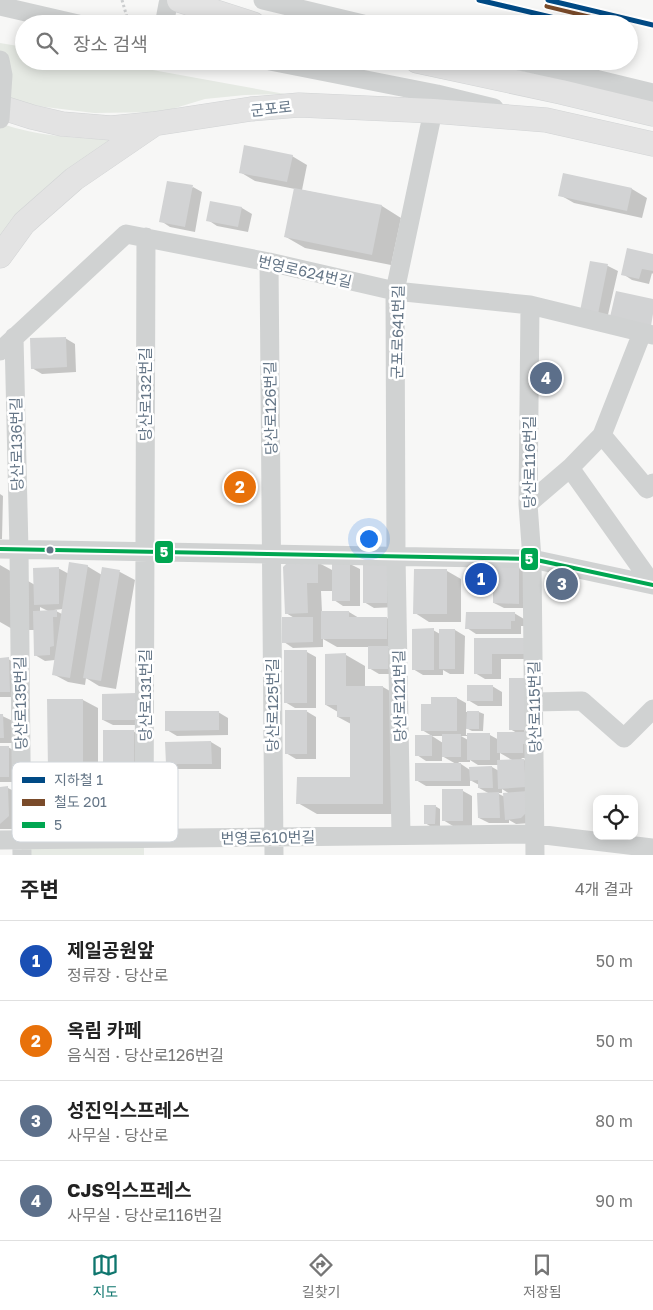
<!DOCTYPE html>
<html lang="ko">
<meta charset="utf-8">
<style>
:root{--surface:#fff;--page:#f2f2f2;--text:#222;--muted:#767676;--line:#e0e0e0;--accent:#0f766e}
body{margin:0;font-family:"Golos Text","Noto Sans KR",sans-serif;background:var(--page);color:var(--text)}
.controls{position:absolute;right:15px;bottom:15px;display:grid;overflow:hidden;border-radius:10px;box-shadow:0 2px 12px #0003}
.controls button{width:45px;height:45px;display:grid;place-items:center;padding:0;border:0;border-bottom:1px solid var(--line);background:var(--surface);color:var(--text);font:25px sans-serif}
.you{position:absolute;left:368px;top:538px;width:18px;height:18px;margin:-12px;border:4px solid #fff;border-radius:50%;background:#1a73e8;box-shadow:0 0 0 8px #1a73e833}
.badge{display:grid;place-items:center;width:32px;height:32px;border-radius:50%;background:var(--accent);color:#fff;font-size:16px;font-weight:700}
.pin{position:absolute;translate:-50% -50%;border:2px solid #fff;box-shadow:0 1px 5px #0006}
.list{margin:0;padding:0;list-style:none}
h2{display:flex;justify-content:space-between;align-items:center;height:65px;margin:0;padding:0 20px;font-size:21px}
h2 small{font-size:16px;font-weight:400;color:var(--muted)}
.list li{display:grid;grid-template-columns:32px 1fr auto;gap:15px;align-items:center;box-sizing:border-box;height:80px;padding:0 20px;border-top:1px solid var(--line)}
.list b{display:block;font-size:19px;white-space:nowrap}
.list p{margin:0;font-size:16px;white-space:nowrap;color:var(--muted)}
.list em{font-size:16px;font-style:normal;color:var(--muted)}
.icon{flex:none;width:28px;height:28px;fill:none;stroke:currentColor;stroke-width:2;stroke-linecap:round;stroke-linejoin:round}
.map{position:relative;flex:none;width:653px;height:855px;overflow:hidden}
.search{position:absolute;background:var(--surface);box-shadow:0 2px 12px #0003;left:15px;right:15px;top:15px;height:55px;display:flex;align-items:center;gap:12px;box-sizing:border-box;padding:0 18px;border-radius:28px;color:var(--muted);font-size:19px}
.sheet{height:385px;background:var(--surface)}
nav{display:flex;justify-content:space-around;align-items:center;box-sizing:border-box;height:70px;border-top:1px solid var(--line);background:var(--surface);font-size:14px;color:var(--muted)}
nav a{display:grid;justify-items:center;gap:2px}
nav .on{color:var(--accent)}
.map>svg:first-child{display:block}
.green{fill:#e6eae4}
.shadow{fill:#0003;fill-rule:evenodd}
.building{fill:#d2d3d4}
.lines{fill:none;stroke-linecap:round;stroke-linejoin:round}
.major-casing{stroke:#d2d4d5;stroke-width:25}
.path{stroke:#cccecf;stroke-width:3;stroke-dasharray:2.5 2.5;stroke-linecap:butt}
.minor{stroke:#d0d2d2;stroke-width:19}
.major{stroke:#e3e3e3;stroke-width:24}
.minor-bridge{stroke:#d0d2d2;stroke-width:19}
.bus-1-casing{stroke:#fff;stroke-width:8}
.bus-1{stroke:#00a651;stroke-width:4}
.rail-1-casing{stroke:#fff;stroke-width:9}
.rail-1{stroke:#7a4b2a;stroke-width:5}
.metro-1-casing{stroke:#fff;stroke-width:9}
.metro-1{stroke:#004a85;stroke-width:5}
.bus-dot{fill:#657687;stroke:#fff;stroke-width:2}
.labels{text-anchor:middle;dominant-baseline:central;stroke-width:5;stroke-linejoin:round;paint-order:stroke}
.street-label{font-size:15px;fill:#657687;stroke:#fff}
.key{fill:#fff;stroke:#d1d6db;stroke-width:1}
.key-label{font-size:14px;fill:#657687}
.line-badge{stroke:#fff;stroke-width:2}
.badge-label{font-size:14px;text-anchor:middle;font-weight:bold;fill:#fff}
</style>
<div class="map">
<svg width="653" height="855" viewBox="0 0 653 855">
<rect width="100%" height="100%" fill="#f7f7f6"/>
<!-- green -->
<path class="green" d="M0 43 24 47V61H103L285 94 245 95 205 99 162 112 94 113 45 107 11 100 0 94Z
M0 123C38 137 78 138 118 140L0 242Z
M144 838V855H22L21 840Z"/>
<!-- shadow -->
<path class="shadow" d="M292 156 307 165 302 190 382 206 401 218 391 265 305 248 286 237 295 189 255 181 240 172Z
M564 174 632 189 647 198 642 218 574 203 560 195Z
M193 187 202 192 195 232 170 227 161 221Z
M211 202 242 208 252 214 248 232 217 226 208 220Z
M653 255V274L652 273 649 284 632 280 623 274Z
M591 262 608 266 618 271 607 319 591 316Z
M65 338 75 344 76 372 42 374 32 368Z
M0 494 3 496 2 539H0Z
M317 562 334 571 350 564 360 569V606H343L334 600V591H321L322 612H349L359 618H387L402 627 401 647H387L397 652V674H379L369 668V647H337L323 639V647L293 648 284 642 296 619 286 613Z
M387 562 397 607 374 608 364 602Z
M0 565 35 585 58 568 69 574 87 566 102 575 103 569 120 572 135 580 116 689 99 686 86 678 85 685 68 682 53 674 55 660 45 661 35 655V630H14L0 622ZM40 607 48 611 40 612ZM63 609 62 614 54 610Z
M519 565 529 571V608H504L494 603Z
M447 571 461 579V622H429L415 613Z
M514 613 524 619V626H521V634H476L467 628Z
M433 630 440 634 455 630 465 636 464 674H450L443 670V675H423L413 669Z
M475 639H523L533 659H501V679H485L475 673Z
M307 652 316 657V708H295L285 702Z
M346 655 365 666V687H383L402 698V814H317L298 803 351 778V724L338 717V712L326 705Z
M0 659H8L18 664 19 697H0Z
M510 679 532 758H521L534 766 531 823 516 824 509 820V823H489L479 818 490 794 479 788V785L470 780V786H426L416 780 456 764 442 756V761H426L417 755 432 736 443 743V736H432L422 730 432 706 457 698 466 703V712H479L484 714 483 731H472L466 728V735H490L499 740 517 733 510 729ZM461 736H468V740ZM500 753 512 760 500 761ZM470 760 478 765H498L499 771 492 767 470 770 458 762H470ZM502 789 510 794 505 797 497 793H502Z
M492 686 502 692V706H478L468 700Z
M136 695 145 725H113L103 720Z
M83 700 98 708V778H64L49 770Z
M306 711 316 717V759H296L286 753Z
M218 712 228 718V735L177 736 167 730Z
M0 715 13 721V743H0Z
M133 731 148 740V827L119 828 104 819Z
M211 742 221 748V769H177L167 764V743Z
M0 747H8L18 753V782H0Z
M0 788H8L18 793V822L12 829H0Z
M463 791 472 796V826H453L443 820Z
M435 806 440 809V826H430L425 823Z"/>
<!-- building -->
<path class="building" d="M244 145 293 155 287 182 239 173Z
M563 173 632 188 627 211 558 196Z
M167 181 193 185 185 227 159 222Z
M294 188 382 205 372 255 284 237Z
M210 201 242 207 238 227 206 221Z
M627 248 653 254V271L642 269 639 279 621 275Z
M590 261 608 264 598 314 580 311Z
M616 291 653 299V314L651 326 610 317Z
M66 337 67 367 31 369 30 338Z
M318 560V583H307L308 613 285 614 283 567 289 561Z
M363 561H387V603H363Z
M69 562 88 565 70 678 52 675Z
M350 562V601H332V563Z
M493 564H519V604L493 603Z
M59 567V604L34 605 33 568Z
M102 567 120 570 101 681 83 678Z
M414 569H447V614H413Z
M57 610V617H53L54 646 50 647V655L34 656 33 611Z
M321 611H349V617H387V639H321Z
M466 612H515V621H511V629H465Z
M282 617H313V642L282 643Z
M434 628V670H412V629Z
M439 629H455V669H439Z
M474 638H524V654H492V674H474Z
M368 646H388V669H368Z
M284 650H307V703H284Z
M346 653V686H383V804H296L297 777H350V717H337V705H325V654Z
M9 657 10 692H0V658Z
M509 678H526V730H509Z
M467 685H493V701H467Z
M136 693V720H102V694Z
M431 697H457V731H421V704H431Z
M47 699H83V770H48Z
M285 710H307V754H285Z
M165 711H219V730L165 731Z
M467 711H479V729H466Z
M0 714H3L4 738H0Z
M103 730H134V819L103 820Z
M497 732H526V744H523V753H497Z
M467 733H490V760H467Z
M442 734H461V757H442Z
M415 735H432V756H415Z
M211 741 212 764H166L165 742Z
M0 746H9V777H0Z
M524 759 526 787 498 789 497 760Z
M415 763H461V781H415Z
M492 766 493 788H478V780L470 781 469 767Z
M8 786 9 816 0 824V787Z
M442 789H463V821H442Z
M528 791 529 810 521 818 505 820 503 793Z
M499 792 500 818H478L477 793Z
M424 805H436L435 824H424Z"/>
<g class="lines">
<defs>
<path id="major" d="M179 0 253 24
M417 61 561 92 653 114
M0 107 32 117 62 124 111 128 153 124 251 109 299 105 433 111 546 120 653 144
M0 256 24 223 74 179 153 125"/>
</defs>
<!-- major casing -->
<use href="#major" class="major-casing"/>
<!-- path -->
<path class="path" d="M122 0 129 24"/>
<!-- minor -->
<path class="minor" d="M263 0 363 24
M0 6 78 24
M166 24 165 20 168 4 173 0
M270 61 437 94 494 108
M521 61 653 93
M269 262 274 855
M530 305 528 504 532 559 535 855
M14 337 19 550 22 855
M0 351 126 234 269 262 395 291 530 305 653 335
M602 435 647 489 653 483
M570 468 653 585
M528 504 570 468 602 435 642 333
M0 549 532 559 653 585
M534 702 582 701 624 738 653 709
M401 835 396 556 395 291 433 111
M144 838 146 237
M0 840 536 834 653 848"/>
<!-- major -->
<use href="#major" class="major"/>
<!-- minor-bridge -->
<path class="minor-bridge" d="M0 60 3 75 0 119"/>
<defs>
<path id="bus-1" d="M0 549 532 559 653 585"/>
</defs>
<!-- bus-1 casing -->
<use href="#bus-1" class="bus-1-casing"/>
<!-- bus-1 -->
<use href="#bus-1" class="bus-1"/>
<defs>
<path id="rail-1" d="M547 6 621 24"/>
</defs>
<!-- rail-1 casing -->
<use href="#rail-1" class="rail-1-casing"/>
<!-- rail-1 -->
<use href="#rail-1" class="rail-1"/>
<defs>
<path id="metro-1" d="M479 0 580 24
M548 0 653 25"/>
</defs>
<!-- metro-1 casing -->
<use href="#metro-1" class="metro-1-casing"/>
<!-- metro-1 -->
<use href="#metro-1" class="metro-1"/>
</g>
<!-- markers -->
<circle class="bus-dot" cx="50" cy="550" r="4.5"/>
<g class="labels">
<!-- street labels -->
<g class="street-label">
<text transform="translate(271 108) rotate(-6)">군포로</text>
<text transform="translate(305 271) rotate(13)">번영로624번길</text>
<text transform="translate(397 332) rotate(-89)">군포로641번길</text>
<text transform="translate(145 394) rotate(-90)">당산로132번길</text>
<text transform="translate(270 408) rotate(-91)">당산로126번길</text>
<text transform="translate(16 444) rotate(-91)">당산로136번길</text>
<text transform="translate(529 462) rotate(-90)">당산로116번길</text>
<text transform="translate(145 695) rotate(-90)">당산로131번길</text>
<text transform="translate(399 696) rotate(-91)">당산로121번길</text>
<text transform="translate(20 703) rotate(-91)">당산로135번길</text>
<text transform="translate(272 705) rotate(-90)">당산로125번길</text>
<text transform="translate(534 707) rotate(-91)">당산로115번길</text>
<text transform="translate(268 837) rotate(-1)">번영로610번길</text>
</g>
</g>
<!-- legend -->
<rect x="12" y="762" width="166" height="80" rx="8" class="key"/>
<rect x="22" y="777" width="23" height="6" fill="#004a85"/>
<rect x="22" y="799" width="23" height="7" fill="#7a4b2a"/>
<rect x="22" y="822" width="23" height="6" fill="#00a651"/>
<g class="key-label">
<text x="54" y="785">지하철 1</text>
<text x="54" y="807">철도 201</text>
<text x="54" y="830">5</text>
</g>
<g class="line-badge">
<rect x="154" y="540" width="20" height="24" rx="5" fill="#00a651"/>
<rect x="520" y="547" width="19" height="24" rx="5" fill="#00a651"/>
</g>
<g class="badge-label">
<text x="164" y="557">5</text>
<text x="529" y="564">5</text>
</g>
</svg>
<div class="controls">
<button><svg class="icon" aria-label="locate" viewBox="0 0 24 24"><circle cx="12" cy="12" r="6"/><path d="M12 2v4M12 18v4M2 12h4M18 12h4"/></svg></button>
</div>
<div class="you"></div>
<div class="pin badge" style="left:481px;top:579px;background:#1a4fb4">1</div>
<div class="pin badge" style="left:240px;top:487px;background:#e8710a">2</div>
<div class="pin badge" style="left:562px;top:584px;background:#5c6f8a">3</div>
<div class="pin badge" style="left:546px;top:378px;background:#5c6f8a">4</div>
<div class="search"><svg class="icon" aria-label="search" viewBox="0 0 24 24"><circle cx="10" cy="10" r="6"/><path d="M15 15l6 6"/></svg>장소 검색</div>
</div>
<section class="sheet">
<h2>주변<small>4개 결과</small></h2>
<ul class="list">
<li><span class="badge" style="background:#1a4fb4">1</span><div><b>제일공원앞</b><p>정류장 · 당산로</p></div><em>50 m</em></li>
<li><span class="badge" style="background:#e8710a">2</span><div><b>옥림 카페</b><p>음식점 · 당산로126번길</p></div><em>50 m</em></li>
<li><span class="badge" style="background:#5c6f8a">3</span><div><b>성진익스프레스</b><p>사무실 · 당산로</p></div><em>80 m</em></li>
<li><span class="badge" style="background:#5c6f8a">4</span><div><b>CJS익스프레스</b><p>사무실 · 당산로116번길</p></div><em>90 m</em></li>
</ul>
</section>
<nav>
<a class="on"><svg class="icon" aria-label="map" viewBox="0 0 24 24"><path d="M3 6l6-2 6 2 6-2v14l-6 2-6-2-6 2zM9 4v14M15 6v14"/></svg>지도</a>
<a><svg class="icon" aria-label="directions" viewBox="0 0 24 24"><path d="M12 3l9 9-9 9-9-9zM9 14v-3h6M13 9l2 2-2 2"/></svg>길찾기</a>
<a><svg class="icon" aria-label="saved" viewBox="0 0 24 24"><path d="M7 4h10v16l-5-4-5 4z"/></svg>저장됨</a>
</nav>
